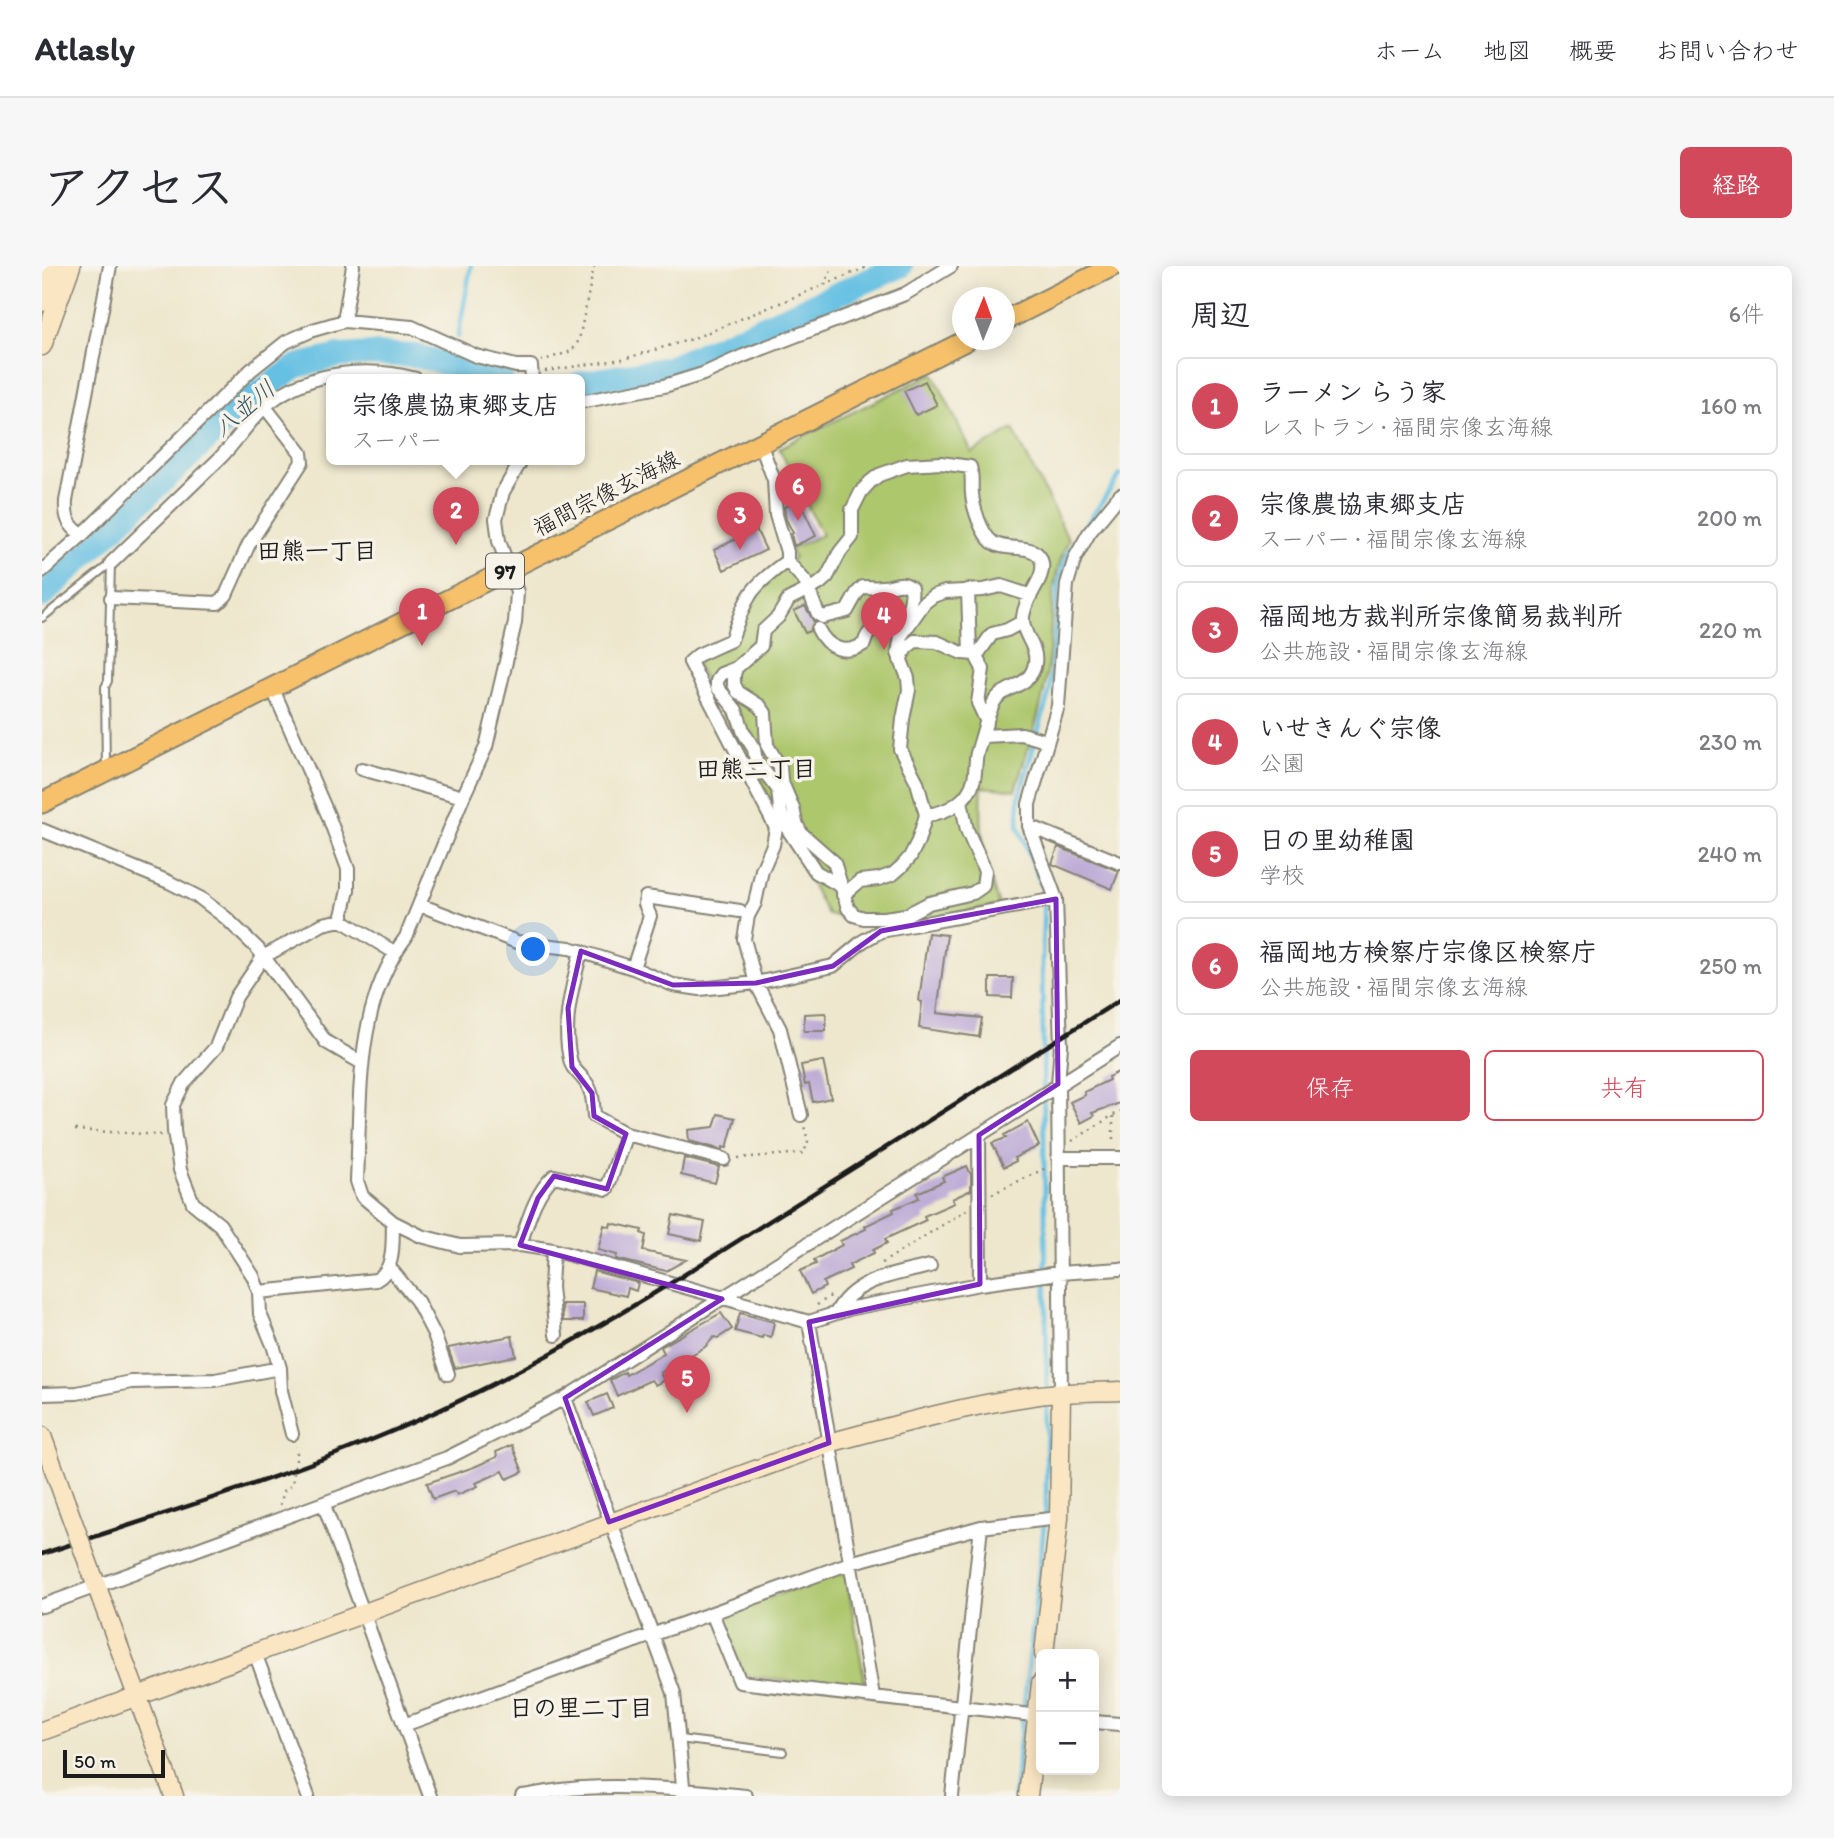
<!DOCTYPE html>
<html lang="ja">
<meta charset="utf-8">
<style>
:root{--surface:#fff;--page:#f7f7f7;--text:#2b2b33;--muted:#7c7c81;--line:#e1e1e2;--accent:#d1495b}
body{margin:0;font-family:Itim,"Klee One",sans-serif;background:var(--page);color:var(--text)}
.controls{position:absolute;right:21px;bottom:21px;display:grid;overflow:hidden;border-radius:10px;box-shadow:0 4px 18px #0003}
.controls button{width:63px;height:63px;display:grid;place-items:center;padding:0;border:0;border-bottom:2px solid var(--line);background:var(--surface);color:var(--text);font:35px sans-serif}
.compass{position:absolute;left:910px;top:21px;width:63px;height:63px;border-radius:50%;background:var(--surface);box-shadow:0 4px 18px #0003;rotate:1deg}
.scale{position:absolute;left:21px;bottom:18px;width:102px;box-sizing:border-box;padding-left:7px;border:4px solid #1c1c1c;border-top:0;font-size:19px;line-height:24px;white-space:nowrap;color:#1c1c1c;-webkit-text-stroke:5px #f7f3e8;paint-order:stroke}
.you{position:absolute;left:492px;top:684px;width:24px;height:24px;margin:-18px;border:5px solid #fff;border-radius:50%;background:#1a73e8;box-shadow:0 0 0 10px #1a73e833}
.badge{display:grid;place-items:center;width:46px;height:46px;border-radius:50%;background:var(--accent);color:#fff;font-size:23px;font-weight:700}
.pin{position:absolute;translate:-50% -58px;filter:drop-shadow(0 2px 4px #0008)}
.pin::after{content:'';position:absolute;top:37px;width:24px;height:21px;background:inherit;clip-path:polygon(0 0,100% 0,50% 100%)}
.popup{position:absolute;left:284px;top:108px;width:259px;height:91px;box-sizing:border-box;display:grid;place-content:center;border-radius:10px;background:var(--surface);filter:drop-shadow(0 2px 5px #0005);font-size:23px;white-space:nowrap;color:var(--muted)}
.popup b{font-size:26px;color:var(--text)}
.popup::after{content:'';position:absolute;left:50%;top:100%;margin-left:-14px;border:14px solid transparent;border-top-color:var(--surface)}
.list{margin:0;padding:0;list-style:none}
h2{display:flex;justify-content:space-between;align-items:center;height:91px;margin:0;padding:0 28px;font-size:30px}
h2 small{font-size:23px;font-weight:400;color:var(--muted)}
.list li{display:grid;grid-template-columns:46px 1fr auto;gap:21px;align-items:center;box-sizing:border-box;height:98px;margin:0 14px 14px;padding:0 14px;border:2px solid var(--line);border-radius:10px}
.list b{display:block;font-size:26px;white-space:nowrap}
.list p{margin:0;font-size:23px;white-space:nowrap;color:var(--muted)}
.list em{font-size:23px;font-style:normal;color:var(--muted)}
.actions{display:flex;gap:14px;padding:21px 28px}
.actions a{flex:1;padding:16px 0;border:2px solid var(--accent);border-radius:10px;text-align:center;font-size:24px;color:var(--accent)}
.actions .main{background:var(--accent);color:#fff}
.map{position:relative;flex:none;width:1078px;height:1530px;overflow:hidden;border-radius:10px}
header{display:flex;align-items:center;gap:42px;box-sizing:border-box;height:98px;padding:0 35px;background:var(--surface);border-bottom:2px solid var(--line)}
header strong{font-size:33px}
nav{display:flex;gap:38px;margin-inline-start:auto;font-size:24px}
.intro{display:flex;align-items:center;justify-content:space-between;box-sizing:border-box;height:168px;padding:0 42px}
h1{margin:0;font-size:49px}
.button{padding:18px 32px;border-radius:10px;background:var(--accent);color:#fff;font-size:24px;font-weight:700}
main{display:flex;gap:42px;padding:0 42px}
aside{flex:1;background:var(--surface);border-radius:10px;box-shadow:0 4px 18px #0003}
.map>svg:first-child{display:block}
.green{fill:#adc76d;stroke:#647244;stroke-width:2}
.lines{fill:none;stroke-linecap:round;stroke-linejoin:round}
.stream{stroke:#65c0e3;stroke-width:4.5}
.river{stroke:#65c0e3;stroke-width:24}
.building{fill:#c0add7}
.lane-casing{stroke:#858274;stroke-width:10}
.street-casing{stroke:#858274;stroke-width:16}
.secondary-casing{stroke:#858274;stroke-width:21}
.primary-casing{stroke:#858274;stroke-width:23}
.path{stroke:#858274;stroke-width:2.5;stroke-dasharray:2 5;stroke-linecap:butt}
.lane{stroke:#fff;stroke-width:6}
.street{stroke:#fff;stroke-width:12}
.secondary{stroke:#fbe6c4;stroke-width:18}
.primary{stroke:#f6c16b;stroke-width:19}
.rail{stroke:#1c1c1c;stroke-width:4.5}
.secondary-bridge-casing{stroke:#858274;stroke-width:21;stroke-linecap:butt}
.secondary-bridge{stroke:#fbe6c4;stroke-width:18}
.marked{fill:none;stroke:#7b2cbf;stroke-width:5;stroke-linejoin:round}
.labels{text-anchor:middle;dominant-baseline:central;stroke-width:7;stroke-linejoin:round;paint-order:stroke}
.shield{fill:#f7f3e8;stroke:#5e5c59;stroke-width:2}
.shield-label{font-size:21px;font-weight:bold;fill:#1c1c1c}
.street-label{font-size:23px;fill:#1c1c1c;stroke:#f7f3e8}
.water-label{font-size:24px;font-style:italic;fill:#365562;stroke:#f7f3e8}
.neighbourhood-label{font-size:24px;font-weight:bold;fill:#1c1c1c;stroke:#f7f3e8}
</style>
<header>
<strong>Atlasly</strong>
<nav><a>ホーム</a><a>地図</a><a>概要</a><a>お問い合わせ</a></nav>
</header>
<div class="intro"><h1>アクセス</h1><a class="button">経路</a></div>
<main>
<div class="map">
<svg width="1078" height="1530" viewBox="0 0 1078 1530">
<rect width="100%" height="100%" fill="#f7f3e8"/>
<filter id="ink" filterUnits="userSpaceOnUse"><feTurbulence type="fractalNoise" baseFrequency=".0143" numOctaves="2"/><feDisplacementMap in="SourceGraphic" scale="14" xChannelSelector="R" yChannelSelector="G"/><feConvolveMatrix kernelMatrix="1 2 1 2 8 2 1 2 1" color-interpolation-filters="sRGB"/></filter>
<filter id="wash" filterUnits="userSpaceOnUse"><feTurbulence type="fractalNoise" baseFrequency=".00686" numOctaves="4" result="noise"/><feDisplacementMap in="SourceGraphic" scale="28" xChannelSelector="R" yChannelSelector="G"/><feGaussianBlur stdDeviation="1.57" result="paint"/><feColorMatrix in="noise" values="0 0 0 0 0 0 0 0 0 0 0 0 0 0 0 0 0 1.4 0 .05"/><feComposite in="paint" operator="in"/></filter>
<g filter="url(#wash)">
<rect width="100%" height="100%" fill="#eee7cd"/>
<!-- green -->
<path class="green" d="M891 107 930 187 971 163 1027 274C1006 313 1011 357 1006 400 1001 442 985 484 973 524L940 521C937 568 943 596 957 640L839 660 785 648 654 398 663 390 690 379 709 333 752 292 748 283 780 269 737 182Z
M797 1307 804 1309 823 1416 819 1423 706 1410 700 1405 678 1354 683 1347Z"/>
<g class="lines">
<!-- stream -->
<path class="stream" d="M416 71 429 0
M1005 1122 1000 697 1002 626 976 559 977 531 1008 424 1017 316 1024 289 1078 209
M972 1530 1004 1242 1005 1131"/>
<!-- river -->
<path class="river" d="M538 117 627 102 859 0
M0 330 209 132 255 100 297 90 330 88 376 90 460 113"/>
</g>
<g id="blocks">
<!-- building -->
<path class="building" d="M883 115 895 139 874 149 862 125Z
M757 234 774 270 752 280 749 268 751 267 744 253 742 241Z
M714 263 724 284 682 304 672 284Z
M763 340 772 356 768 365 763 367 752 345Z
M1016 581 1077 605 1070 623 1010 598Z
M886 667 905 669 895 747 940 752 937 771 877 762 880 736 877 735Z
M948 712H971L970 732 948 731Z
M784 747V765H762V748Z
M781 795 789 832 771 836 767 818 763 819 759 799Z
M1078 805V837L1050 847 1052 850 1039 857 1028 836 1043 829 1042 826 1067 814 1066 811Z
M676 848 693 852 685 882 681 881V884L647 875 646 864 672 861Z
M986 856 997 880 972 892 974 895 962 901 950 877 964 872 962 869Z
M642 892 677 901 673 917 639 909Z
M925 900 929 909V924L910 933 912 937 882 950 884 954 843 973 845 977 831 984 832 987 807 999 809 1003 781 1016 783 1021 769 1028 758 1005 774 998 772 994 800 979 798 975 824 963 823 960 852 946 851 943 877 932 875 927 902 915 900 911Z
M631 949 663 956 659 975 627 968Z
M569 957 600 964 599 967 604 969 601 985 644 994 624 1005 574 993 575 989 556 984 562 959 568 961Z
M552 1005 596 1017 594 1025 586 1022 584 1030 548 1022Z
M520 1038H541V1055H521Z
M679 1047 690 1063 676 1072 672 1071 663 1081 618 1107 622 1114 613 1119 609 1114 575 1130 568 1114 583 1106 584 1109 622 1087 619 1081Z
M698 1047 732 1056 729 1071 721 1069 720 1072 693 1065Z
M470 1070 474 1090 413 1102 406 1082Z
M565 1128 571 1142 552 1150 546 1136Z
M470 1179 481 1206 465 1213 461 1205 434 1217 436 1220 415 1229 413 1225 391 1233 385 1217 432 1201 455 1191 454 1186Z"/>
</g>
</g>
<g filter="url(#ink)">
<use href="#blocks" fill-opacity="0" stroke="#858274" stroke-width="2"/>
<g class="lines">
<defs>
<path id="lane" d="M0 352 69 297
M64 503 63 421 66 415 69 297
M637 1473 741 1486"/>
<path id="street" d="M302 55 311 0
M538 136 622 120 661 108 701 90 863 28 909 0
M718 177 732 214 734 249 745 286V295C706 323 705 330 689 374L656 389 648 396 734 562 731 579 720 604 713 637 706 650 702 673 714 717 738 763 759 849
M480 193 461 226 454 253 457 275 475 326 473 357 444 481 421 531 364 671C312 740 319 832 315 915L320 930 351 956 379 970 418 980 478 979 511 984 767 1056 810 1042 938 1018 1017 1007 1078 1003
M40 269C26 259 23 251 24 235L68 0
M745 295 763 315 776 348 781 351 805 345 815 327 821 321C828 321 834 322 840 321 852 321 859 313 869 322 871 331 864 360 854 363 840 370 829 353 822 378 803 390 785 382 776 363
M69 297C105 262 141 228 177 193 194 176 208 153 227 137 266 105 327 100 374 113
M0 305 40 269 209 104 244 76 271 64 302 55 370 61 434 90 474 100H489L490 113
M926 324 928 387
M69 332 176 337 184 329 207 278 260 196 259 187 223 141
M935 389 950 368 965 364 980 356
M858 394 864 382 873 375 895 376 920 387 933 388 941 403 936 437 945 456
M694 402 679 408 675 415V421L694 444 702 467 712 483 714 495 736 523 738 543 743 559 774 606 797 619
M230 421 286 549 306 603V624L299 654
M942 470 980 468 1004 475
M320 503 421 531
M987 560 1078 597
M0 564 127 616 158 632 184 652 216 683 284 776 320 797
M801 629 818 615 837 613 851 608 859 601 868 591 876 575 884 549 875 516 858 483 861 453 867 424 866 412 856 387 859 370 882 337 891 330 903 326 941 324 959 320 987 329
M378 639 475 676 528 682 591 702 631 719 658 723 714 717 791 700 821 675 839 665 1014 633
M864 649 887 637 931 627 941 620 943 605 925 564 919 535
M865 660 864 649 842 652H822L812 649 806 642 792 596 759 567 754 557 751 542 739 514 738 501 725 479 723 447 718 440 696 426 692 418V409L694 402 719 380 721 365 736 351 747 333 777 318 785 311 798 286 810 271V244L819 226 828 216 837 209 865 199 899 197 928 201C931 210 929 219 930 228 931 241 939 267 950 276 965 287 996 275 1000 297 1003 314 983 330 981 351 979 368 996 380 993 397 989 423 961 419 952 436 945 450 940 471 935 487 933 495 934 504 932 513 927 535 905 547 884 549
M539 685C530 722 519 759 529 797 531 804 538 808 542 814 551 824 551 836 552 850L584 868 682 893
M591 702 608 650 603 638 604 631 698 645
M937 869 938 1018
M1016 892H1078
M478 979C486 955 493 927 512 910L565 923 584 868
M511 984 509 1021 514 1069
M348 1002 375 1035 392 1068 406 1108
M217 1026 334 1014C354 1003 350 977 351 956
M794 1047C812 1012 853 1009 888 1000
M767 1056 831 1430
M0 1128 35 1127 89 1116 173 1114 238 1102
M1019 1128 1016 818 1019 780 1014 633 987 560V538L1016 440 1025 318 1033 292 1047 267 1078 229
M523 1132 632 1427 642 1530
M250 1168 239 1125 238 1102 231 1079 218 1048 217 1026 211 1010 178 959 151 937 138 904 132 865 131 839 142 817 174 781 194 731 221 691 281 658 299 654 352 686
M282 1239 388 1530
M0 1340 405 1192 523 1132 1078 780
M670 1347 698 1416 999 1450
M213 1387 266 1530
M1052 1456 1078 1458
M362 1459 808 1297 939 1261 1017 1252
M480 1530C500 1527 520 1523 540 1522 595 1519 649 1524 704 1530
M910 1530 939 1261"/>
<path id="secondary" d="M0 36 12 0
M0 80 29 0
M0 1170 24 1237
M52 1313 132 1530
M1002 1388 1017 1252 1019 1128
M0 1465 787 1177C857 1158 926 1139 997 1129 1024 1126 1051 1126 1078 1125
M986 1530 999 1417"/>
<path id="primary" d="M962 55 1071 0
M0 537 925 74"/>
</defs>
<!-- lane casing -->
<use href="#lane" class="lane-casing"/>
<!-- street casing -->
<use href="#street" class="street-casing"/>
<!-- secondary casing -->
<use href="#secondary" class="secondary-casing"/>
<!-- primary casing -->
<use href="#primary" class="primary-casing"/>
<!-- path -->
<path class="path" d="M782 19 791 0
M499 95 530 85 537 74 552 0
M503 105 581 93 650 73 828 0
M1071 850V878
M33 864 121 869
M1030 875 1078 845
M696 892 762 887 766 875 762 860
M950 928 1004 902
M840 997 926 943
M775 1039 790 1029
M238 1239 242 1225 250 1219 255 1187 253 1181"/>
<!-- lane -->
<use href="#lane" class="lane"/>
<!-- street -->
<use href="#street" class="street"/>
<!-- secondary -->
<use href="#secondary" class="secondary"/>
<!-- primary -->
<use href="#primary" class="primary"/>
<!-- rail -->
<path class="rail" d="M0 1288C126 1246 255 1208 376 1154 464 1115 547 1067 629 1017L1078 734"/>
<defs>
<path id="secondary-bridge" d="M24 1237 52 1313"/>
</defs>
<!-- secondary-bridge casing -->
<use href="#secondary-bridge" class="secondary-bridge-casing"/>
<!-- secondary-bridge -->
<use href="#secondary-bridge" class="secondary-bridge"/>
</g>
</g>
<!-- marked area -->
<path class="marked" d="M1014 633 1016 818 937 869 938 1018 767 1056 787 1177 567 1256 523 1132 680 1033 478 979 496 932 512 910 565 923 584 868 552 850 550 827 530 801 526 742 539 685 631 719 714 717 791 700 839 665Z"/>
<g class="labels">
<!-- shield labels -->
<rect class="shield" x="444" y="287.5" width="38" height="35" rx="5"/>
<g class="shield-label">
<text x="463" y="305">97</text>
</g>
<!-- street labels -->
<g class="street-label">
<text transform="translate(564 227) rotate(-27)">福間宗像玄海線</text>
</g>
<!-- water labels -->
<g class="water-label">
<text transform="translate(202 142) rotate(-40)">八並川</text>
</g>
<!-- neighbourhood labels -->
<g class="neighbourhood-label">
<text x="275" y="284">田熊一丁目</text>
<text x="714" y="502">田熊二丁目</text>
<text x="539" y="1441">日の里二丁目</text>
</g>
</g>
</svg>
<div class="controls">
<button>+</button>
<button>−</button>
</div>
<svg class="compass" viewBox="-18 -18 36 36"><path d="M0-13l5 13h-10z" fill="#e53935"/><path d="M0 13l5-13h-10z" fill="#7c7c81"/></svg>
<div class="scale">50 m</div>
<div class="you"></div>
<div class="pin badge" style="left:380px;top:380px">1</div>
<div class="pin badge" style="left:414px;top:279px">2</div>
<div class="popup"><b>宗像農協東郷支店</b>スーパー</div>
<div class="pin badge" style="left:698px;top:284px">3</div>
<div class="pin badge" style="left:842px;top:384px">4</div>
<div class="pin badge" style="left:645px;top:1147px">5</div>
<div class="pin badge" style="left:756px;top:255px">6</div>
</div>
<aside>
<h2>周辺<small>6件</small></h2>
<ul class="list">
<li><span class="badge">1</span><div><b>ラーメン らう家</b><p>レストラン · 福間宗像玄海線</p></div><em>160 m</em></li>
<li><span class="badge">2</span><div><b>宗像農協東郷支店</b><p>スーパー · 福間宗像玄海線</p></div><em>200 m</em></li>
<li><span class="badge">3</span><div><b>福岡地方裁判所宗像簡易裁判所</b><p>公共施設 · 福間宗像玄海線</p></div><em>220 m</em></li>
<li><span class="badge">4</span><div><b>いせきんぐ宗像</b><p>公園</p></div><em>230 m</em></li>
<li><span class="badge">5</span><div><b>日の里幼稚園</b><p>学校</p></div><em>240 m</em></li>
<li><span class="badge">6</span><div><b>福岡地方検察庁宗像区検察庁</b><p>公共施設 · 福間宗像玄海線</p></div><em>250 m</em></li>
</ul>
<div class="actions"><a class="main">保存</a><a>共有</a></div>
</aside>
</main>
